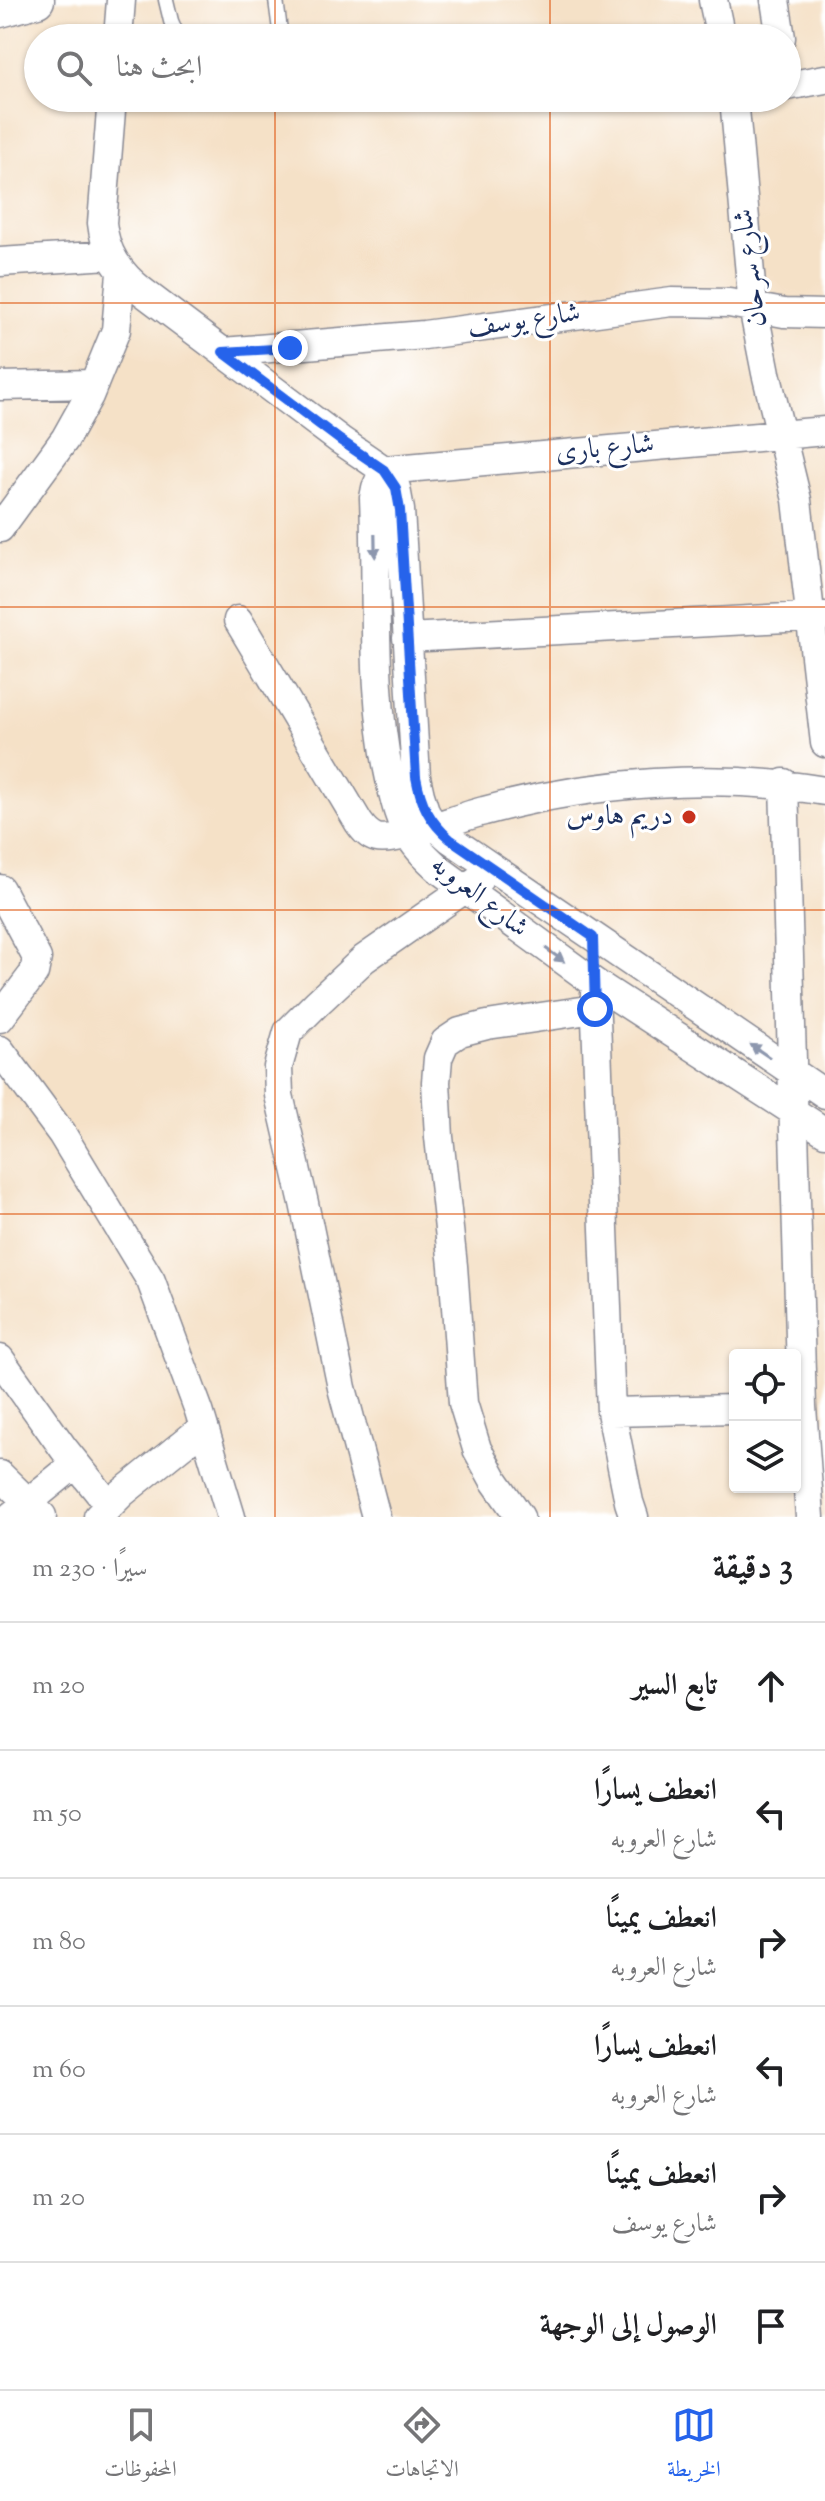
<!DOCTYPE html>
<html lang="ar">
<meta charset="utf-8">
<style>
:root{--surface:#fff;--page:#f6f6f6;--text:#202124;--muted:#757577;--line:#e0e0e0;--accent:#2563eb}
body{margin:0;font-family:"Sorts Mill Goudy",Amiri,serif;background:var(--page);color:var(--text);direction:rtl}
.controls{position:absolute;right:24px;bottom:24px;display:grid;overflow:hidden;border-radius:8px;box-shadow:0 2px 6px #0004}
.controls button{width:72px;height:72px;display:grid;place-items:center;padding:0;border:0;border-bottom:2px solid var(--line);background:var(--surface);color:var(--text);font:40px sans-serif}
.stop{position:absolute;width:24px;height:24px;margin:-18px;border:6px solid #2563eb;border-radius:50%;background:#fff}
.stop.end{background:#2563eb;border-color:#fff;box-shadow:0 2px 8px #0008}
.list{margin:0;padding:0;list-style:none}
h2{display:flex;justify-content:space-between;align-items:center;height:104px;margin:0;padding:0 32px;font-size:34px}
h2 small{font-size:26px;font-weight:400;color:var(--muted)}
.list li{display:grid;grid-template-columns:52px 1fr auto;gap:24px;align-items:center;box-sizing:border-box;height:128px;padding:0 32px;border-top:2px solid var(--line)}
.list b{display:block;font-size:30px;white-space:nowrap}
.list p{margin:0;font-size:26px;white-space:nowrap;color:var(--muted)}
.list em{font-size:26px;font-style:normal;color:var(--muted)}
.icon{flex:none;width:44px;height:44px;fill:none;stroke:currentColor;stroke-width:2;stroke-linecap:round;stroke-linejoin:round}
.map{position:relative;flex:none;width:825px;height:1517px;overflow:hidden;direction:ltr}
.search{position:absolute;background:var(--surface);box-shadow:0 2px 6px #0004;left:24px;right:24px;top:24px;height:88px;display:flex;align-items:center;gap:20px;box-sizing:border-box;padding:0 28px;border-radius:44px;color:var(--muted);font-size:30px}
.sheet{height:872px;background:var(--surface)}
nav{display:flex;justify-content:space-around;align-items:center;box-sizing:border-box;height:112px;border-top:2px solid var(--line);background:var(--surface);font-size:22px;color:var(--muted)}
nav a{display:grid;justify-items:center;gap:4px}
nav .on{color:var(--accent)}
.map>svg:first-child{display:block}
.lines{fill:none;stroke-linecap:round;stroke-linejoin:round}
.service-casing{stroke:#888892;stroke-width:17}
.minor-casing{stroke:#888892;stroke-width:31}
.tertiary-casing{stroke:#888892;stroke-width:37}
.service{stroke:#fff;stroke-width:14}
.minor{stroke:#fff;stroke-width:28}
.tertiary{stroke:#fff;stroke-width:34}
.oneway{fill:#8d97ae}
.route{stroke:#2563eb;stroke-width:10}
.grid{fill:none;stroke:#de5710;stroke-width:2;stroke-opacity:0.55}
.poi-dot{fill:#c8321e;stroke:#fff;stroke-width:3}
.labels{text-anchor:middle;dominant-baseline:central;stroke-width:6;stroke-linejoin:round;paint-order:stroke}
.street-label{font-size:28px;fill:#1b2f5e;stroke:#fff}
.poi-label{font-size:28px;fill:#1b2f5e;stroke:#fff;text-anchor:end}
</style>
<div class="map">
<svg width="825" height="1517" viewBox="0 0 825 1517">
<rect width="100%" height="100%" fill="#fff"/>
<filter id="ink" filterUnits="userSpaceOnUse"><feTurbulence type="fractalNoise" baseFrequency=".0125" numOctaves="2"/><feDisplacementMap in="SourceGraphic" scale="16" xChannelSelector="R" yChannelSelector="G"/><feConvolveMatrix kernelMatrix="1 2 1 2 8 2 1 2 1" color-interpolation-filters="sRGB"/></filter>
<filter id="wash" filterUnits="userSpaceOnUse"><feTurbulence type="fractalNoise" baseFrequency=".006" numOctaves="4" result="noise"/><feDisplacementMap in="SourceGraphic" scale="32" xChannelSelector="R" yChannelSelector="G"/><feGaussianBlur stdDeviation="1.8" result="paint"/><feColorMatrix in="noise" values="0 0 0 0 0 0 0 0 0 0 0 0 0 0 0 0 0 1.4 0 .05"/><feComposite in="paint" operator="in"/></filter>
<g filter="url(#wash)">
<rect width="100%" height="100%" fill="#f5e1c7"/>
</g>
<g filter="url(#ink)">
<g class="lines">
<defs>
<path id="service" d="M166 0 171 21 178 38
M276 0 281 38"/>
<path id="minor" d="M713 0 721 38
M775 0 781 38
M118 38 121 0
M787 86 825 79
M112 98 102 223C105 253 119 273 143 292L340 440 384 470 396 488 400 510 416 777 420 795 426 814 435 826 450 839 825 1094
M734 98 753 307 766 373 797 500 825 743
M0 262 110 255
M223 352 424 335 672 302 729 303 784 313 825 314
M0 386 94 384
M384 470 376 488 374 498C378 592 370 691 391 784 395 801 399 820 409 835 417 849 429 860 441 871L595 983 825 1132
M384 470 825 431
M0 528 65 439 89 396 116 330 121 273
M238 620 359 823C364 830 369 836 377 838 396 843 462 816 484 811 591 782 715 772 825 791
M407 638 825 616
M784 783 802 1407 810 1517
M0 889 37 958 34 973 0 1018
M595 993 611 1412 629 1502 634 1517
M0 1050 62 1134 151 1281 199 1411 231 1517
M0 1359 64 1449 109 1505
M611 1412 735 1409
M0 1475 42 1516
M10 1517 75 1464
M98 1517 122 1493 204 1427
M376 1517 342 1388 304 1203 279 1095 278 1067 288 1032 318 1002 364 959 479 879
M520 1517 494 1480 477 1449 463 1403 453 1266 439 1137 436 1082 438 1058 445 1042 460 1032 487 1025 595 1009"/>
<path id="tertiary" d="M0 10 37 0"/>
</defs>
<!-- service casing -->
<use href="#service" class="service-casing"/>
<!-- minor casing -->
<use href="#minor" class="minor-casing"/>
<!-- tertiary casing -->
<use href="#tertiary" class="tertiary-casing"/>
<!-- service -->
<use href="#service" class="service"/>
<!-- minor -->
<use href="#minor" class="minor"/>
<!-- tertiary -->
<use href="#tertiary" class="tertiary"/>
</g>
<!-- one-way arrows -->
<defs><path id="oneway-solid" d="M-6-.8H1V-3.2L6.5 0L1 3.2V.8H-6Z" transform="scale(2)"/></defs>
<g class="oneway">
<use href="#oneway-solid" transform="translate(375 546) rotate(89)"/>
<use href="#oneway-solid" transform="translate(555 955) rotate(36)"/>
<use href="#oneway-solid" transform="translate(760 1051) rotate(-146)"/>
</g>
</g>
<g class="lines" filter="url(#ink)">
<!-- route -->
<path class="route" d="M290 348 223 352 340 440 384 470 396 488 400 510 416 777C421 804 429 821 450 839L593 937 595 1009"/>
</g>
<!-- grid -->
<path class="grid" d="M275 0V38M550 0V38M275 98V1517M550 98V1517M0 303H825M0 607H825M0 910H825M0 1214H825"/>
<!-- markers -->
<circle class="poi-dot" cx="689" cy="817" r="8"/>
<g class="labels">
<!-- street labels -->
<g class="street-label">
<text transform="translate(751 268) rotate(-97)">شارع سرحان</text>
<text transform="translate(524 321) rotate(-8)">شارع يوسف</text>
<text transform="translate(605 449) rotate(-5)">شارع بارى</text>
<text transform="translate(479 897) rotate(38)">شارع العروبه</text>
</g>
<!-- poi labels -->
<g class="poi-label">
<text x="673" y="817">دريم هاوس</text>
</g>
</g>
</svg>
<div class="controls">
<button><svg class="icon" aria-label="locate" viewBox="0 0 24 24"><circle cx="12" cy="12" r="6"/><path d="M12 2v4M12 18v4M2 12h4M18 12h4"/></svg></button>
<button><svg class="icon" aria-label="layers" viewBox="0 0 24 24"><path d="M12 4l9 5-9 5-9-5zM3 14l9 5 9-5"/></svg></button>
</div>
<div class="stop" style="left:595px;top:1009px"></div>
<div class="stop end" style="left:290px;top:348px"></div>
<div class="search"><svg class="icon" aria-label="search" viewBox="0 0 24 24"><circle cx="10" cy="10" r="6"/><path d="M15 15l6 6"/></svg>ابحث هنا</div>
</div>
<section class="sheet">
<h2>3 دقيقة<small>سيرًا · 230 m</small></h2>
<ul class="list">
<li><svg class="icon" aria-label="ahead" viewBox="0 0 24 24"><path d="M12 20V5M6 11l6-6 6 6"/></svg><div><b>تابع السير</b></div><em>20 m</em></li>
<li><svg class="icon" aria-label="left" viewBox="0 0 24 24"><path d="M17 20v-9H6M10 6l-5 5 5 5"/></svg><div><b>انعطف يسارًا</b><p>شارع العروبه</p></div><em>50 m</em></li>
<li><svg class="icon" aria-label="right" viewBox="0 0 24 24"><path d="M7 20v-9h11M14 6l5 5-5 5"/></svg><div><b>انعطف يمينًا</b><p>شارع العروبه</p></div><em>80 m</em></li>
<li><svg class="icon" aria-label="left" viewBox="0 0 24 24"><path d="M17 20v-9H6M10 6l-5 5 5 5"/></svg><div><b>انعطف يسارًا</b><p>شارع العروبه</p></div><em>60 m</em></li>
<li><svg class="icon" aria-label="right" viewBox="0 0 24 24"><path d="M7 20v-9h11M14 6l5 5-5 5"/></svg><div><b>انعطف يمينًا</b><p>شارع يوسف</p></div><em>20 m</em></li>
<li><svg class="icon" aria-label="arrive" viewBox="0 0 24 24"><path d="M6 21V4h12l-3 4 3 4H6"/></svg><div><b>الوصول إلى الوجهة</b></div></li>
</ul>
</section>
<nav>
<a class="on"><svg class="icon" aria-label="map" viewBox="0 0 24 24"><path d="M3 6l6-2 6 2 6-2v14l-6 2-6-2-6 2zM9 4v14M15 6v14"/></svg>الخريطة</a>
<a><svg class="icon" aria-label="directions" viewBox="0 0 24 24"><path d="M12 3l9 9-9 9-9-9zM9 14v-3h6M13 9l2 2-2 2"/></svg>الاتجاهات</a>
<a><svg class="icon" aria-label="saved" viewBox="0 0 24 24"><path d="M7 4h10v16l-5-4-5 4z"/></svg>المحفوظات</a>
</nav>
